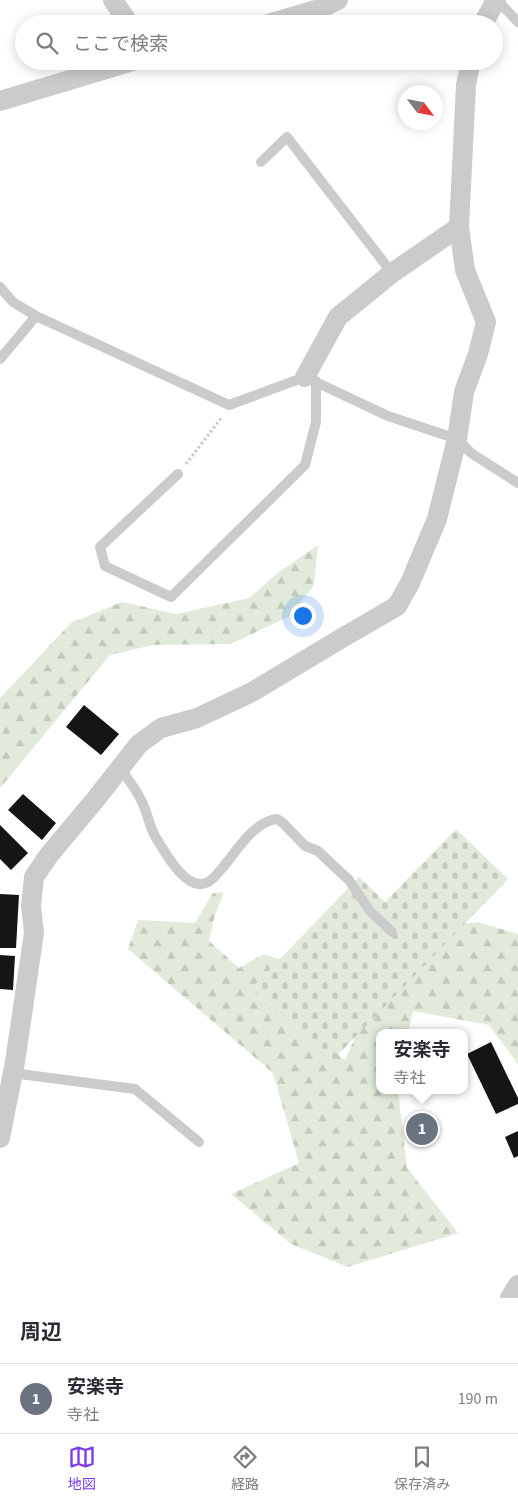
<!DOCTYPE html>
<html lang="ja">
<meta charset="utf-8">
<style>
:root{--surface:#fff;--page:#f2f2f3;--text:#2b2b33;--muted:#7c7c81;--line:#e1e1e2;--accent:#7c3aed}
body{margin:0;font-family:"Source Sans 3","Noto Sans JP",sans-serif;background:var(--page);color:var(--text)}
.compass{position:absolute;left:398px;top:85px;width:45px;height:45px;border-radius:50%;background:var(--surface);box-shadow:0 2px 12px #0003;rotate:122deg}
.you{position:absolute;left:302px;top:615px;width:18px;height:18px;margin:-12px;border:4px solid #fff;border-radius:50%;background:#1a73e8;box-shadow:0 0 0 8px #1a73e833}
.badge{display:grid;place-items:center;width:32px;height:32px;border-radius:50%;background:var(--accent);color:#fff;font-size:16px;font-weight:700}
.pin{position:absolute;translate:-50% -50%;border:2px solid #fff;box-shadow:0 1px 5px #0006}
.popup{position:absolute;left:376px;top:1029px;width:92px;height:65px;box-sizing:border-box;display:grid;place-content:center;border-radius:10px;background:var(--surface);filter:drop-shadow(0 1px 4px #0005);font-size:16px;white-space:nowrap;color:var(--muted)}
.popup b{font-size:19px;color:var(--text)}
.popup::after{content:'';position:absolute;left:50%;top:100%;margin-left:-10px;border:10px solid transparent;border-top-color:var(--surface)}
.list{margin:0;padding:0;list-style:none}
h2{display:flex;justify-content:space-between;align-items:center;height:65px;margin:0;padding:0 20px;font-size:21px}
h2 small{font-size:16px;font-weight:400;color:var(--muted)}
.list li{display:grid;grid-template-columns:32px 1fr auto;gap:15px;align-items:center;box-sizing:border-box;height:70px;padding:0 20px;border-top:1px solid var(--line)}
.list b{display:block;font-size:19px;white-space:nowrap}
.list p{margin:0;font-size:16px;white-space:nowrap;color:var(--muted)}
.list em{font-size:16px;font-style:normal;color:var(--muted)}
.icon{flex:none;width:28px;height:28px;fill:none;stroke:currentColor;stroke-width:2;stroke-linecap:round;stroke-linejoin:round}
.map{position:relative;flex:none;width:518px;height:1298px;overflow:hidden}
.search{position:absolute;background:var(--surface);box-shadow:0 2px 12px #0003;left:15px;right:15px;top:15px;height:55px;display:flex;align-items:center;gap:12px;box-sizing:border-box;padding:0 18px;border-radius:28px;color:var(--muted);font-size:19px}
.sheet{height:135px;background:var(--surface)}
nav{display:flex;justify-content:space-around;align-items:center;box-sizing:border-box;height:70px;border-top:1px solid var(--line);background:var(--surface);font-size:14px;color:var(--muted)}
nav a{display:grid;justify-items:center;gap:2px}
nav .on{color:var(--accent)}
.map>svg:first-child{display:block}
.forest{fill:url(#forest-firs)}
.cemetery{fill:url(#cemetery-stones)}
.building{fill:#151515}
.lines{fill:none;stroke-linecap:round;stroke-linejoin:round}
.path{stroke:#cbcbcb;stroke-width:3;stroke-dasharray:2.5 2.5;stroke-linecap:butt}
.lane{stroke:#cbcbcb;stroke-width:10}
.street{stroke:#cbcbcb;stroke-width:20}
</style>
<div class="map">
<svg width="518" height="1298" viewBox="0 0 518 1298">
<defs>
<pattern id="forest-firs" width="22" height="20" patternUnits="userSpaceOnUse" patternTransform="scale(1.25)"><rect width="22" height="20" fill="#e2ebdb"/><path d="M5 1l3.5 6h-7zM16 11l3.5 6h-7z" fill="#c2cabc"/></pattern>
<pattern id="cemetery-stones" width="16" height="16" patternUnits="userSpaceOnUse" patternTransform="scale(1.25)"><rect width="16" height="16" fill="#e2ebdb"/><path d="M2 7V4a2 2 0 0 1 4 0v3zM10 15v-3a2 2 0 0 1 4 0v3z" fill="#c2cabc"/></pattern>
</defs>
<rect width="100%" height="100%" fill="#fff"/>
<!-- forest -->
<path class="forest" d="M318 545 314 585 290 616 231 644 153 645 110 655 0 788V698L71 623 122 602 176 614 249 598 279 572Z
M224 892 215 915 209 941 239 968 263 954 282 960 251 989 345 1060 363 1019 412 930 478 922 518 934V1064L489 1025 413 1011 408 1033H380V1090H398L407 1168 458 1233 348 1267 291 1244 231 1194 299 1163 273 1073 128 949 138 920 195 923 213 893Z"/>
<!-- cemetery -->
<path class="cemetery" d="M456 829 508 879 329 1064 251 989 359 877 385 902Z"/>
<!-- building -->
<path class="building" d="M84 705 119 734 101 755 66 727Z
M23 794 56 823 42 840 8 810Z
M0 825 28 853 11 870 0 859Z
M0 894 19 895 16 948H0Z
M0 955 15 956 13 990 0 989Z
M491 1042 518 1098V1104L496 1114 467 1054Z
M421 1090H436V1091L423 1095Z
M518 1131V1156L514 1158 505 1137Z"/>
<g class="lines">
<!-- path -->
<path class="path" d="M186 464 222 417"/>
<!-- lane -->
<path class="lane" d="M497 0 518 22
M261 162 287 137 392 273
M0 287 13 302 36 316 229 405 305 377 388 416 457 439 471 453 518 483
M0 359 36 316
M178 474 100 547 105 566 171 597 305 465 316 422V381
M120 768C127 778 136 789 141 800 147 811 149 825 155 836 164 851 187 894 208 882 214 879 219 872 224 866 237 850 255 821 277 819L283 823 305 846 318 851 337 869 349 880 370 911 392 932
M12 1073 135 1089 199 1142"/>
<!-- street -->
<path class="street" d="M113 0 129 24
M268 24 319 9 338 0
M483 24 496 0
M0 101 133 61
M305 377 338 317 392 273 459 227
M0 1138 15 1062 34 933 31 906 34 877 49 855 95 800 139 744 161 728 197 718 252 692 342 638 397 606 410 583 437 519 457 439 464 392 478 354 486 322 465 270 459 227 466 85 471 61
M510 1298 518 1285"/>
</g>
</svg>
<svg class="compass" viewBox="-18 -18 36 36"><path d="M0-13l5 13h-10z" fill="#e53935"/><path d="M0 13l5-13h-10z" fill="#7c7c81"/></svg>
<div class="you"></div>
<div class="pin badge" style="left:422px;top:1129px;background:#6b7280">1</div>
<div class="popup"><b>安楽寺</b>寺社</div>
<div class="search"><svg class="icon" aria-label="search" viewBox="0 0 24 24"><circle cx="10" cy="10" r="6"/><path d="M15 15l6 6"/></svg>ここで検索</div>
</div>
<section class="sheet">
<h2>周辺<small></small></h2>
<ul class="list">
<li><span class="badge" style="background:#6b7280">1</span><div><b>安楽寺</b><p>寺社</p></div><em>190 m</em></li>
</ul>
</section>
<nav>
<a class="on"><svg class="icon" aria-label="map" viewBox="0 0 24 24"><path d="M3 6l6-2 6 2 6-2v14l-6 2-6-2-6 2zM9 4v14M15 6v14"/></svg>地図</a>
<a><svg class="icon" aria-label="directions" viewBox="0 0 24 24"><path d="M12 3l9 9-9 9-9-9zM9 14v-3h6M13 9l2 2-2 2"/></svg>経路</a>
<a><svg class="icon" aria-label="saved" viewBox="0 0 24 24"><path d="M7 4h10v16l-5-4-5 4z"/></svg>保存済み</a>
</nav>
